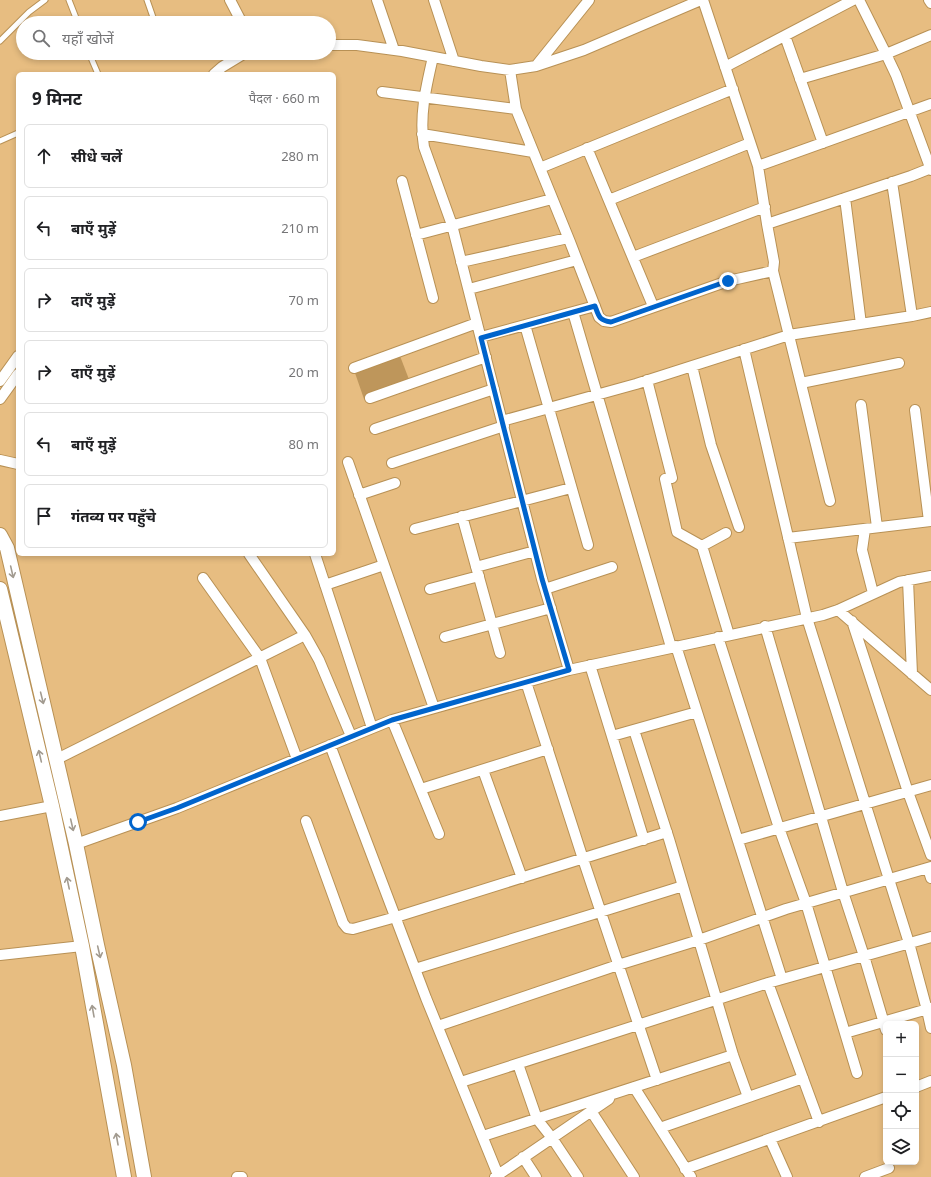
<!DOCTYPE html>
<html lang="hi">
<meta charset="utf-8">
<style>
:root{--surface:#fff;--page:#f2f2f2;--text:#202124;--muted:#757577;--line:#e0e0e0}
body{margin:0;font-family:"Noto Sans","Noto Sans Devanagari",sans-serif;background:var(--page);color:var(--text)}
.controls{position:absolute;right:12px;bottom:12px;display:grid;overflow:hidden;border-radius:6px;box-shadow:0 2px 6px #0003}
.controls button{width:36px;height:36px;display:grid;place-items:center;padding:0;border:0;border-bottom:1px solid var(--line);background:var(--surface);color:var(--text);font:20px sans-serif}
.stop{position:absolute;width:12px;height:12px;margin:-9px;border:3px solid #0064cc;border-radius:50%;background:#fff}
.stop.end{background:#0064cc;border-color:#fff;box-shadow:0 1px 4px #0008}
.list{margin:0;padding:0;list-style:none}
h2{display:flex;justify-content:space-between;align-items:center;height:52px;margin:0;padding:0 16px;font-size:17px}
h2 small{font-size:13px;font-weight:400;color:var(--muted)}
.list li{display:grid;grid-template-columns:26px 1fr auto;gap:12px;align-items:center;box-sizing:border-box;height:64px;margin:0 8px 8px;padding:0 8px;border:1px solid var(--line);border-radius:6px}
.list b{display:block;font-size:15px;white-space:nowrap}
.list em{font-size:13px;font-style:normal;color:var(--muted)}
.icon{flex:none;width:22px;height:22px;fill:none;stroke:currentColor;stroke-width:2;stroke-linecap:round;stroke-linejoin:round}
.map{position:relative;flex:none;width:931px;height:1177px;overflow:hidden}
.search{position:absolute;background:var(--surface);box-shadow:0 2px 6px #0003;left:16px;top:16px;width:320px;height:44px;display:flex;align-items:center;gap:10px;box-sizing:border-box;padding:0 14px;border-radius:22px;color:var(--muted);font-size:15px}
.panel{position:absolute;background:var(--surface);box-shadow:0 2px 6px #0003;left:16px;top:72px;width:320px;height:484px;border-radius:6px}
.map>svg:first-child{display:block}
.building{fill:#be965b}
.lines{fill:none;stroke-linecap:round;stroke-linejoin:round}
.service-casing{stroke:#b89155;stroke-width:7}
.minor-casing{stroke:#b89155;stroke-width:12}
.secondary-casing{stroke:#b89155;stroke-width:16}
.service{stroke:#fff;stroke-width:5}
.minor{stroke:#fff;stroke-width:10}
.secondary{stroke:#fff;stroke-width:14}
.oneway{stroke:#a29b90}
.route{stroke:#0064cc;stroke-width:5}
</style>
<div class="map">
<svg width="931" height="1177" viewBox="0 0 931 1177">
<rect width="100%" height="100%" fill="#e7bd81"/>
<!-- building -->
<path class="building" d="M400 356 410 382 364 399 355 373Z"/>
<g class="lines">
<defs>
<path id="service" d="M69 0 78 23
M147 0 155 23
M147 23 154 20
M0 41 29 12 45 0
M89 53 98 74
M0 141 18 133"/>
<path id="minor" d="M230 0 242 23
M377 0 394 50
M434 0 454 61
M703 0 758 166 767 224 774 262 773 271 830 501
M859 0 886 54 896 75 931 170
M929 0 931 3
M785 36 823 143
M329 45H357L402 51 481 66 510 70 536 66 584 50 701 0
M433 57C426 87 419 116 424 147L452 225 542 579 569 670
M536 66 589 0
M725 67 853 0
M510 70 516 109 570 242 599 317 604 321 611 322 728 281 773 271
M214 74 222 67 245 53
M800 79 886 54 931 35
M382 92 516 109
M422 134 533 152
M587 148 653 306
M758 166 931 104
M540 168 733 89
M402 181 433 298
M892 182 912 316
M845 198 861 324
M609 200 750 143
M767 224 911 176 931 168
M416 235 552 199
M633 257 765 207
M461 262 568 238
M469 289 577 260
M573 312 671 647
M525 325 588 545
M481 337 595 306
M744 349 807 618 909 943 927 1010 931 1028
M692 366 711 445 739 527
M354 368 477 323
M647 380 672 478
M0 381 18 356
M801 383 899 363
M370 398 486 357
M0 399 18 374
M861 405 877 527
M915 410 929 521
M502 421 636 384 789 335 912 316 931 312
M375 429 494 389
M0 460 18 464
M348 462 434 708
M392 463 504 426
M665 479 677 532 702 546 726 533
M359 495 395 483
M462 516 500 653
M415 529 571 488
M865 529 862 550 873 593
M788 538 931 521
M702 546 729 635
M249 554 305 635 319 660 351 736
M315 554 372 728
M476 567 535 551
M203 578 260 658 297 759
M908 580 912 674
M325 585 384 565
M430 589 479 576
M545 589 612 567
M838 610 931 690
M852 621 908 792 931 855
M765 626 843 892 864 956 886 1030
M445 637 551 608
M718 637 779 828 806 903 857 1073
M676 646 782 979
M590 665 644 840
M526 682 583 859 657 1080
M392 720 439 834
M634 730 669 839 733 1055 748 1097
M612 736 697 712
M330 745 426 998 498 1175
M57 759 305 635
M483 770 522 878
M421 789 548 749
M0 816 52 806
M306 821 343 923 347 928 353 929 396 917 667 832
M738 840 931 785
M76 844 177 808 392 720 569 670 823 615 838 610 899 582 931 576
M928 868 931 878
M0 955 82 946
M415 969 600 912 683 886
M768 983 819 1122
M438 1026 618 965 699 940 786 909 931 867
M845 1033 931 1008
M518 1064 537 1119 552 1138 578 1177
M461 1082 768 983 931 937
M634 1087 691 1177
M916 1087 931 1081
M591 1111 634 1177
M660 1128 803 1078
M483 1136 733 1055
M770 1139 787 1177
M523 1157 536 1177
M685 1169 886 1097
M237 1177H242
M495 1177 609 1099
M865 1177 889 1168"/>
<path id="secondary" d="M0 535 7 548 76 844 97 945 124 1065 144 1177
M0 589 52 806 82 946 124 1177"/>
</defs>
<!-- service casing -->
<use href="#service" class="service-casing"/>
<!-- minor casing -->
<use href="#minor" class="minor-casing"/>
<!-- secondary casing -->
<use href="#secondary" class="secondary-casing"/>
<!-- service -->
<use href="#service" class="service"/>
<!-- minor -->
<use href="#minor" class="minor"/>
<!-- secondary -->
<use href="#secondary" class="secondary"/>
</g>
<!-- one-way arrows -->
<defs><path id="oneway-shaft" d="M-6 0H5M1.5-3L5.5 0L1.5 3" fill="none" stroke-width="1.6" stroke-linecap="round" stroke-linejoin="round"/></defs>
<g class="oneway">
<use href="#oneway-shaft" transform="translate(12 572) rotate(77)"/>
<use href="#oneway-shaft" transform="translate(42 698) rotate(76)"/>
<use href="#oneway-shaft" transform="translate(40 756) rotate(-103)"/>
<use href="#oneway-shaft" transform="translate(72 825) rotate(77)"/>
<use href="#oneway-shaft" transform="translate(68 883) rotate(-102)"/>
<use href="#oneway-shaft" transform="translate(99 952) rotate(77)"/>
<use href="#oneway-shaft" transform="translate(93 1011) rotate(-100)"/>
<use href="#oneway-shaft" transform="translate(117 1139) rotate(-100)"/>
</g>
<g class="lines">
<!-- route -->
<path class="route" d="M138 822 177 808 392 720 569 670 542 579 481 338 595 306C599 317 599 320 611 322L728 281"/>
</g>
</svg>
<div class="controls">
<button>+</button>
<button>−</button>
<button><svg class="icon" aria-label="locate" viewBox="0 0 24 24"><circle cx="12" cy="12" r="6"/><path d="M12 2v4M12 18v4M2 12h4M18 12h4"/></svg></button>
<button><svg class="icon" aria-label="layers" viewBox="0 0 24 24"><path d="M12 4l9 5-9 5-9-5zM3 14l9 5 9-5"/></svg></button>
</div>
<div class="stop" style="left:138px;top:822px"></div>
<div class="stop end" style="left:728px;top:281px"></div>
<div class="search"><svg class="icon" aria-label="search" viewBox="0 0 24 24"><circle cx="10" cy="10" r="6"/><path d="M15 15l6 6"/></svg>यहाँ खोजें</div>
<section class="panel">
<h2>9 मिनट<small>पैदल · 660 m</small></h2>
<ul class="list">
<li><svg class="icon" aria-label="ahead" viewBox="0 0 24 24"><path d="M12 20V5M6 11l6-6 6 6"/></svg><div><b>सीधे चलें</b></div><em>280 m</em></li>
<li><svg class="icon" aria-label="left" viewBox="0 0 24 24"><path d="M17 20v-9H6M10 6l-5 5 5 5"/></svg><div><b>बाएँ मुड़ें</b></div><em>210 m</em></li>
<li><svg class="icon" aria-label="right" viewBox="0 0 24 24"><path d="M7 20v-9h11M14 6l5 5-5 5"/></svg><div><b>दाएँ मुड़ें</b></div><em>70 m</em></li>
<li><svg class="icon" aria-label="right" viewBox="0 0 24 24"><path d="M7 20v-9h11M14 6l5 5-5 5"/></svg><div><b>दाएँ मुड़ें</b></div><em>20 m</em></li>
<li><svg class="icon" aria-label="left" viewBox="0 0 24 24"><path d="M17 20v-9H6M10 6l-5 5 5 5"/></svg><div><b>बाएँ मुड़ें</b></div><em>80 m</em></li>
<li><svg class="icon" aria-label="arrive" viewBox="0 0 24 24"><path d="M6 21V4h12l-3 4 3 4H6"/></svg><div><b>गंतव्य पर पहुँचे</b></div></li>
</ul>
</section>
</div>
